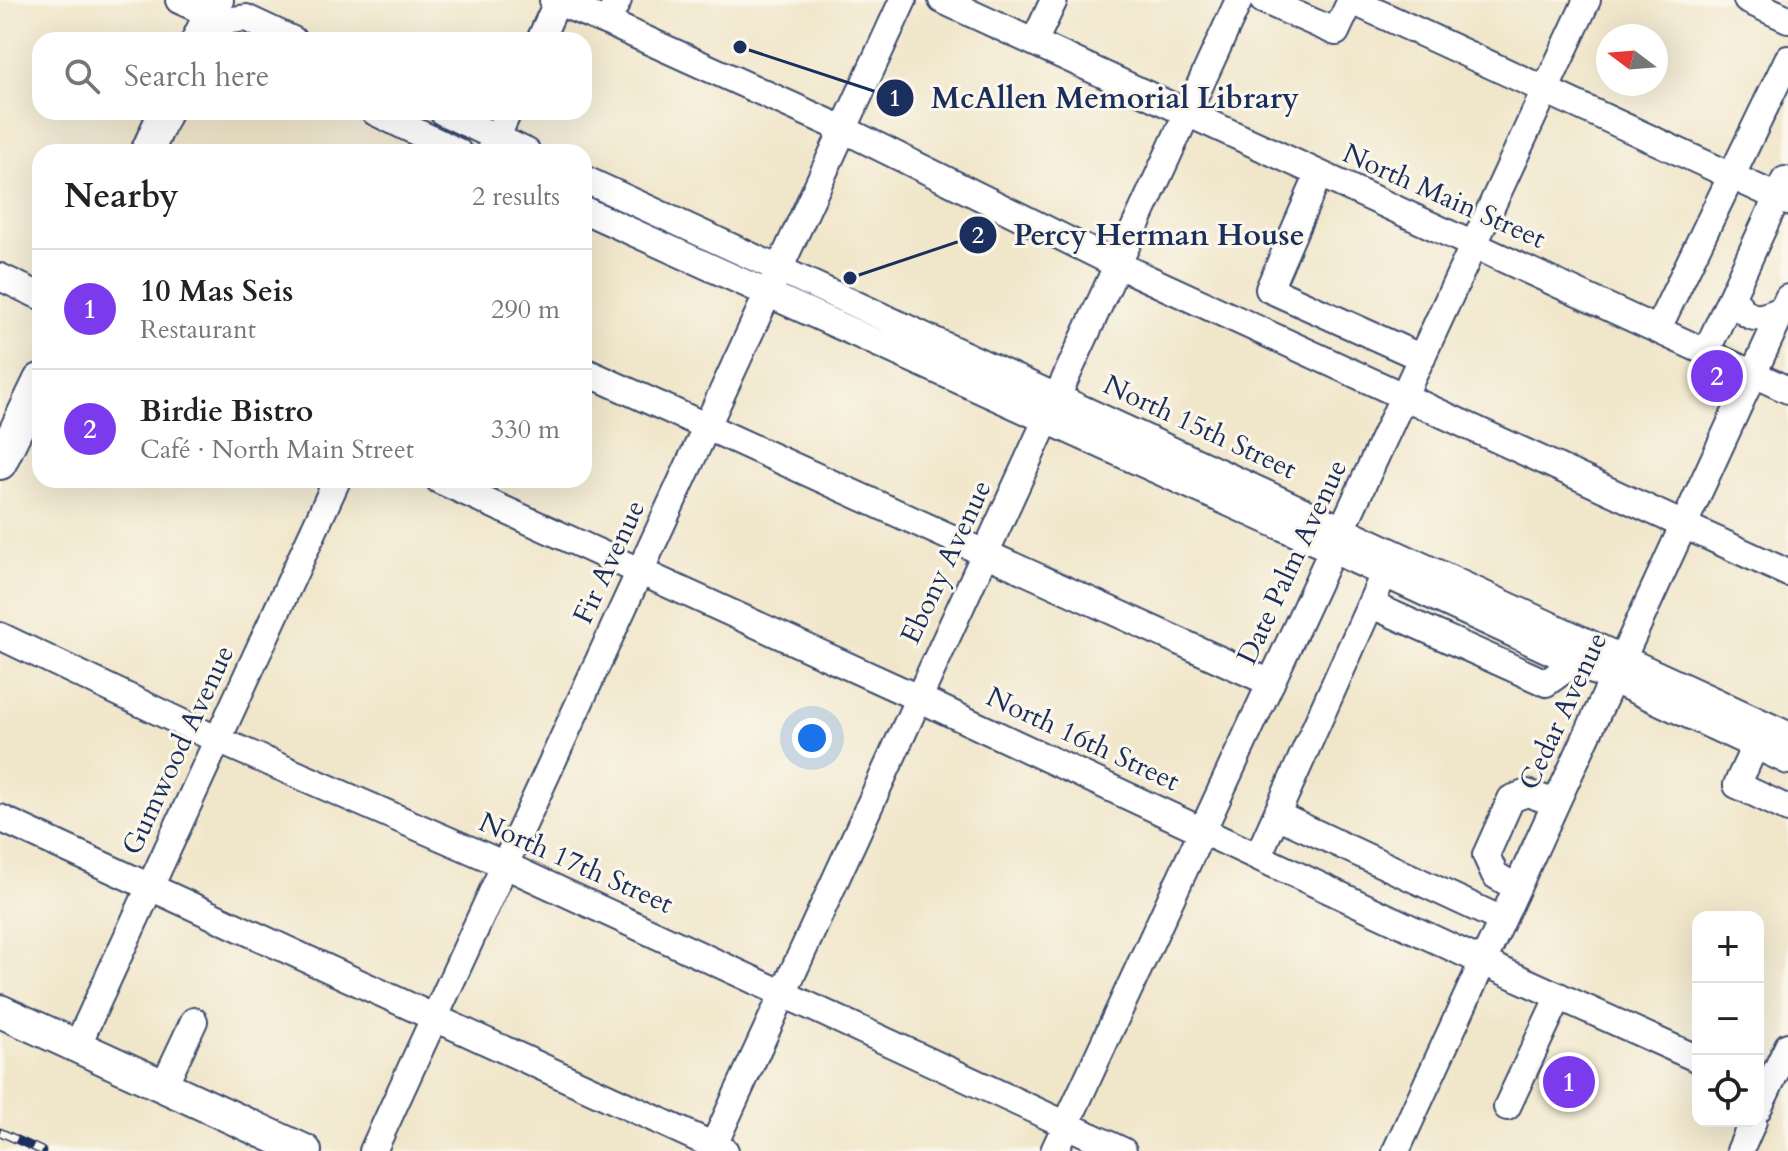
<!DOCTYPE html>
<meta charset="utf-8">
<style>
:root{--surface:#fff;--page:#f2f2f2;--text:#222;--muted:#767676;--line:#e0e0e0;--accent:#7c3aed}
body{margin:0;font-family:Cardo,serif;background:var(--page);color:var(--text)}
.controls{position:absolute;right:24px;bottom:24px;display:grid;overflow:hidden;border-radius:16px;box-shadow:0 8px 32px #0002}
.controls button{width:72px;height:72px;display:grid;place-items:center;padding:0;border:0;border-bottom:2px solid var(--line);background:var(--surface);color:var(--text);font:40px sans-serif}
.compass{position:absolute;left:1596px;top:24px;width:72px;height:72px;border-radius:50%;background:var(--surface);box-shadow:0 8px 32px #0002;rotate:286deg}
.you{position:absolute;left:812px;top:738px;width:28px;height:28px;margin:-20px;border:6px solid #fff;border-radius:50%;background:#1a73e8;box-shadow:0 0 0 12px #1a73e833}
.badge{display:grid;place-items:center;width:52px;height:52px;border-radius:50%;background:var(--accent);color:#fff;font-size:26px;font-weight:700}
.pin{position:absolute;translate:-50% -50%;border:4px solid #fff;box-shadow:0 2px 8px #0006}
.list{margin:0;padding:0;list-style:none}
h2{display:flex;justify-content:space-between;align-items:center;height:104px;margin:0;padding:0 32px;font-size:34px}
h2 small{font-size:26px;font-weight:400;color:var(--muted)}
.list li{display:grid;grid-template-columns:52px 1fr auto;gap:24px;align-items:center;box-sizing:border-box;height:120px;padding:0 32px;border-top:2px solid var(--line)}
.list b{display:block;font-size:30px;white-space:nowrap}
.list p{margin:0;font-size:26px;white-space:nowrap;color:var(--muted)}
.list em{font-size:26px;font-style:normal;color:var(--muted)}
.icon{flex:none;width:44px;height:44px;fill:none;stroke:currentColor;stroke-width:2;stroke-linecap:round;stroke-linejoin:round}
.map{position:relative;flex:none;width:1788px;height:1151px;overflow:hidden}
.search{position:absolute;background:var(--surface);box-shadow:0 8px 32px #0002;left:32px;top:32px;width:560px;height:88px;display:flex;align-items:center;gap:20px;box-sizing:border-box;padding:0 28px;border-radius:24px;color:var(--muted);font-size:30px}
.panel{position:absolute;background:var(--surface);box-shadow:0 8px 32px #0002;left:32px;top:144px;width:560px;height:344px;border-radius:24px}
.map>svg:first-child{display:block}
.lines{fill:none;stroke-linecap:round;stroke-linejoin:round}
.minor-casing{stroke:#3b4a6e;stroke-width:30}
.major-casing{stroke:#3b4a6e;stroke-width:36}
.minor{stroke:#fff;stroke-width:26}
.major{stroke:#fff;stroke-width:32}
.rail-casing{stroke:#1b2f5e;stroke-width:9}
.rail{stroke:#fbf7ec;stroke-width:6;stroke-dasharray:18;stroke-linecap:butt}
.labels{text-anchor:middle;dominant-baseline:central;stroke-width:6;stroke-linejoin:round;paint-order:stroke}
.street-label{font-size:28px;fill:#1b2f5e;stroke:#fbf7ec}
.leader{fill:none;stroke:#1b2f5e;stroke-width:3}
.callout-dot{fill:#1b2f5e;stroke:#fbf7ec;stroke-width:3}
.mark-label{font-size:24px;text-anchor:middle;font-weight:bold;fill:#fff}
.callout-label{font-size:30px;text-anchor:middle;font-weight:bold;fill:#1b2f5e;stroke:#fbf7ec;stroke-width:6;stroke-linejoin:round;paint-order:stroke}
</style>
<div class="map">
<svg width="1788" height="1151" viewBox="0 0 1788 1151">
<rect width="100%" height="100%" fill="#fbf7ec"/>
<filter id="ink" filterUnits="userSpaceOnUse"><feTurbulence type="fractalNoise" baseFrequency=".0125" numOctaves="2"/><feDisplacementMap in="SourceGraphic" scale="16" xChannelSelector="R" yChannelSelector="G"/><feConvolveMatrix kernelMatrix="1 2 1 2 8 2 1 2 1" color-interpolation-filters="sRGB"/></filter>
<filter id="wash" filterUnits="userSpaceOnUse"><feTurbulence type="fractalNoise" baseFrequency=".006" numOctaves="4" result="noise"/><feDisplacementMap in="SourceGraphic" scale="32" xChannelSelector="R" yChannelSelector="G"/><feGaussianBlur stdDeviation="1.8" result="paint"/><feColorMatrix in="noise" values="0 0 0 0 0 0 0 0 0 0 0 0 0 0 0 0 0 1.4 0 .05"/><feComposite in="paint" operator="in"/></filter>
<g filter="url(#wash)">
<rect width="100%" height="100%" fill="#f0e6ca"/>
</g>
<g filter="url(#ink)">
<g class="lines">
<defs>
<path id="minor" d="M179 0 225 21 246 18 293 40
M553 0 607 22
M618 0 607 22 843 129 1118 265 1788 573
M942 0 1788 390
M1263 0 1336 32 1351 0
M1350 0 1788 202
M1747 0 1788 19
M540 40 558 0
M1034 42 1054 0
M375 112 458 152
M443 112 527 152
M490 152 508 112
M1319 174 1269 289 1422 358
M584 179 1788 735
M584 210 1333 550 1788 761
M0 277 40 296
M1732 296C1748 321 1756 322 1783 309
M1658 328 1788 59
M1706 352 1785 180
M584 371 1271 683
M439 480 918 698 1483 962 1698 1059
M1372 605 1546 683 1574 663
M0 636 218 740 505 865 1123 1151
M1755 746 1737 785 1788 809
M1277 815 1502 920
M0 818 725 1151
M1258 856 1384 574
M1517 888 1495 875 1486 855 1511 799 1527 793 1556 803
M77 1046 337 480
M164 1085 194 1021
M1507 1107 1559 996
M1758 1109 1788 1046
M373 1151 903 0
M711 1151 1239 0
M1054 1151 1587 0
M1396 1151 1788 298
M1740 1151 1753 1121"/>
<path id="major" d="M198 40 217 0
M147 152 165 112
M0 463 40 380
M0 1011 305 1151"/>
</defs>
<!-- minor casing -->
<use href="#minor" class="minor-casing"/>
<!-- major casing -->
<use href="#major" class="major-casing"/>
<!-- minor -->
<use href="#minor" class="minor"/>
<!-- major -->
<use href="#major" class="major"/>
<defs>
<path id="rail" d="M0 1132 42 1151"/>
</defs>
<!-- rail casing -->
<use href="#rail" class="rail-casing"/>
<!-- rail -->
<use href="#rail" class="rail"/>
</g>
</g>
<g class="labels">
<!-- street labels -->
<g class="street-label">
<text transform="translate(1444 196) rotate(24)">North Main Street</text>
<text transform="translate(1200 427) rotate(25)">North 15th Street</text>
<text transform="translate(609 562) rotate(-65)">Fir Avenue</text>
<text transform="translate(946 562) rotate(-65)">Ebony Avenue</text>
<text transform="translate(1292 562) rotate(-65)">Date Palm Avenue</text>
<text transform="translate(1563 711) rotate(-65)">Cedar Avenue</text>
<text transform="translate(1083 739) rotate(25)">North 16th Street</text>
<text transform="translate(178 750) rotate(-65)">Gumwood Avenue</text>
<text transform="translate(576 863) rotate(24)">North 17th Street</text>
</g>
</g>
<!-- callouts -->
<path class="leader" d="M740 47L895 98M850 278L978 235"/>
<g class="callout-dot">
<circle cx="740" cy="47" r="8"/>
<circle cx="850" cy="278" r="8"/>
<circle cx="895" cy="98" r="20"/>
<circle cx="978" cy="235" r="20"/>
</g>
<g class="mark-label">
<text x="895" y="106">1</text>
<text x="978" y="243">2</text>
</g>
<g class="callout-label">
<text x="1115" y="108">McAllen Memorial Library</text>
<text x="1159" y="245">Percy Herman House</text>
</g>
</svg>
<div class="controls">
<button>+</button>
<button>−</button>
<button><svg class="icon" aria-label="locate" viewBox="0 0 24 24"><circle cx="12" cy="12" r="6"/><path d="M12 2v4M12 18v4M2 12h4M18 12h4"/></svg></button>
</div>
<svg class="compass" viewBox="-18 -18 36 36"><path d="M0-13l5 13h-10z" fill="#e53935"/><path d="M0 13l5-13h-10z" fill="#767676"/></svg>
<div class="you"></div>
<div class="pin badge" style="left:1569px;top:1082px">1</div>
<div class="pin badge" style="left:1717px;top:376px">2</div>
<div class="search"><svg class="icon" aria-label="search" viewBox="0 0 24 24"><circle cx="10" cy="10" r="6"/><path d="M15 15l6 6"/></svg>Search here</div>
<section class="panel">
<h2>Nearby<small>2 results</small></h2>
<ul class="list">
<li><span class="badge">1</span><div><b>10 Mas Seis</b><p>Restaurant</p></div><em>290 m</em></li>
<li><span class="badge">2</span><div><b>Birdie Bistro</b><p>Café · North Main Street</p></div><em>330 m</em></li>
</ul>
</section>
</div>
